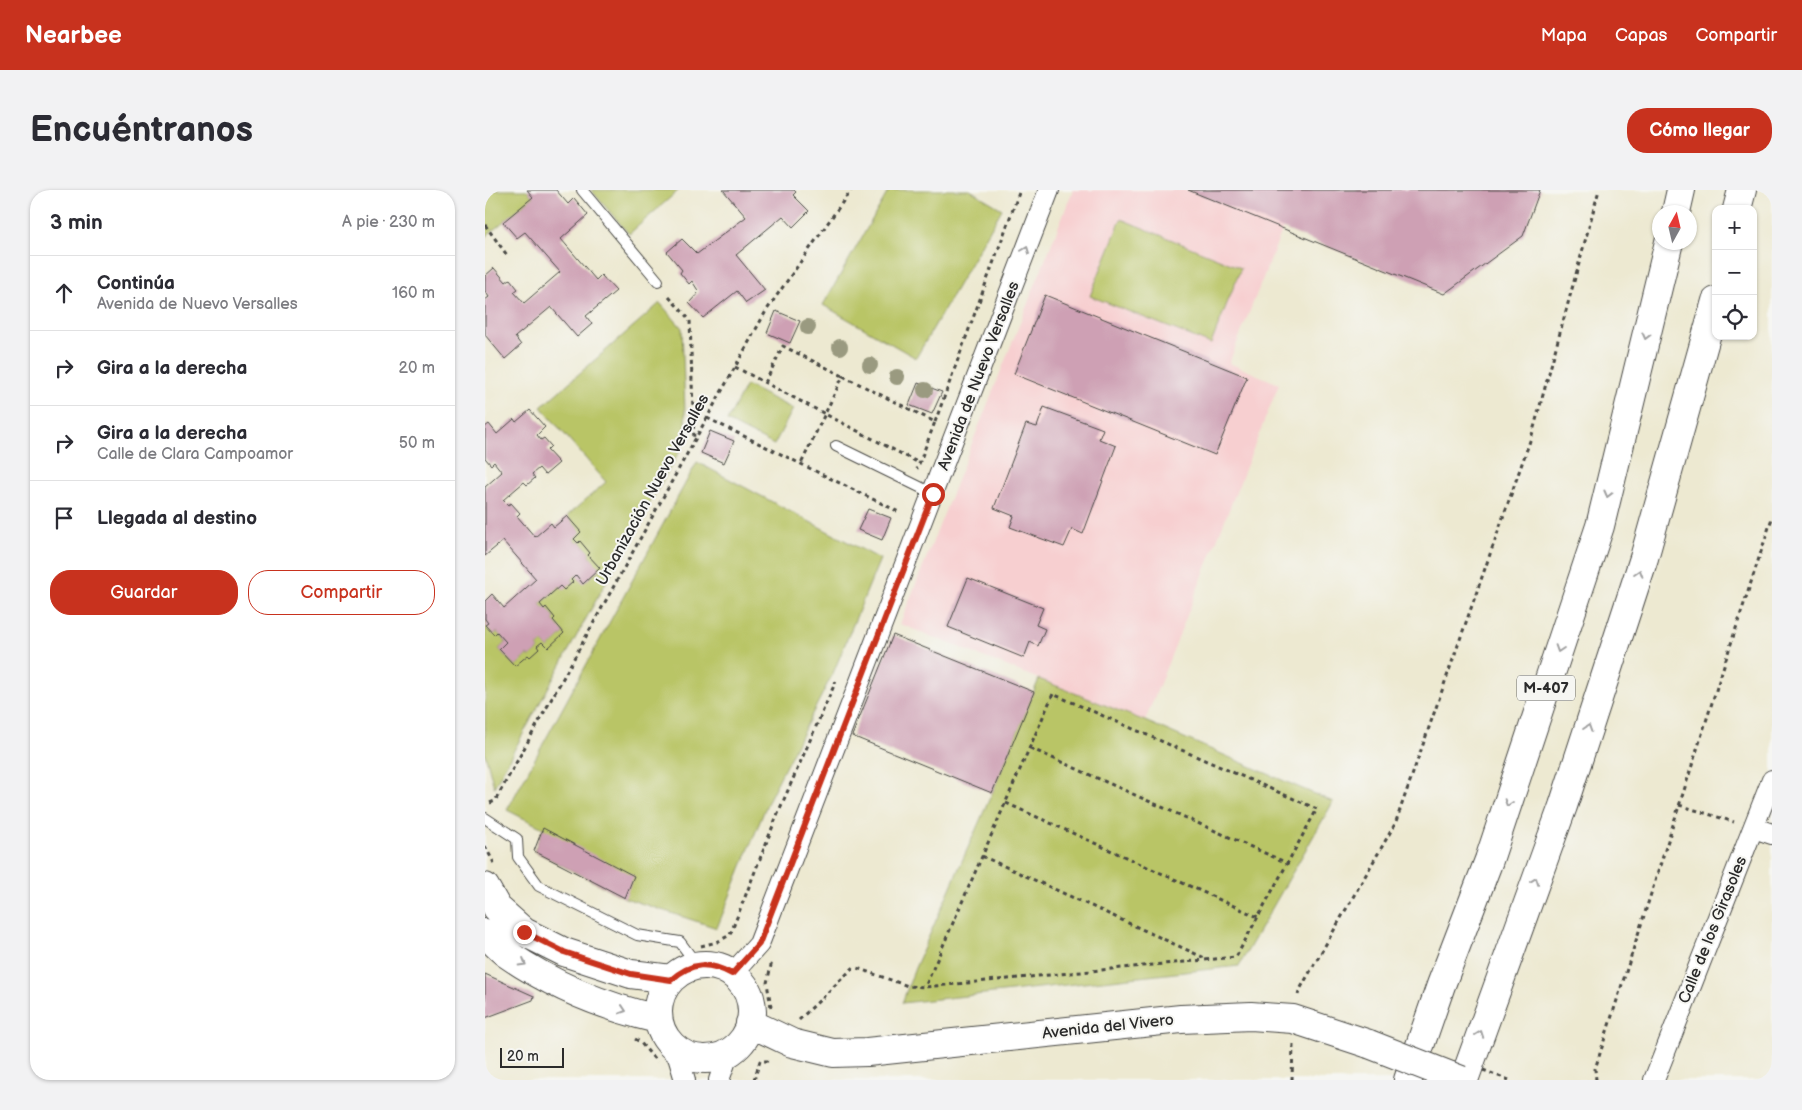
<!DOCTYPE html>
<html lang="es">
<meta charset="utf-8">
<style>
:root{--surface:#fff;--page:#f2f2f3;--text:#2b2b33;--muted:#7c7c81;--line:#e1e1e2;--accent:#c8321e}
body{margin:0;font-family:"Balsamiq Sans",sans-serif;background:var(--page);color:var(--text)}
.controls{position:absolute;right:15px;top:15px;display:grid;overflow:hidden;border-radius:10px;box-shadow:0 1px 4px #0004}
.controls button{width:45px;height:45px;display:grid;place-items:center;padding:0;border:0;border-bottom:1px solid var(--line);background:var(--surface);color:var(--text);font:25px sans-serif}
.compass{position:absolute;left:1167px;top:15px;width:45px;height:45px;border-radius:50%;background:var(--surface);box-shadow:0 1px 4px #0004;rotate:8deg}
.scale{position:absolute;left:15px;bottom:12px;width:64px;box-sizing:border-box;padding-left:5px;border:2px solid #2b2b2b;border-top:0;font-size:14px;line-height:18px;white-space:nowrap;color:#2b2b2b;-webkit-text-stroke:4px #f6f6f2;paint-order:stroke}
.stop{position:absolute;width:15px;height:15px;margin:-11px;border:4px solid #c8321e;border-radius:50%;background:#fff}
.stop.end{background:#c8321e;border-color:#fff;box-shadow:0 1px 5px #0008}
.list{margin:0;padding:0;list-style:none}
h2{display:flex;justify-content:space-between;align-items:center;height:65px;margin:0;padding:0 20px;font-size:21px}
h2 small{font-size:16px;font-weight:400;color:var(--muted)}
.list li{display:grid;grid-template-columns:32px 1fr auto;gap:15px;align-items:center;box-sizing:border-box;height:75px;padding:0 20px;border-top:1px solid var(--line)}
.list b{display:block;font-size:19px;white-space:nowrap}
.list p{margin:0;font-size:16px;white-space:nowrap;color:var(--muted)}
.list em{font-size:16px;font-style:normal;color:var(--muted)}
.actions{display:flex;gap:10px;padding:15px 20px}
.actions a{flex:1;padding:11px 0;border:1px solid var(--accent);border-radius:20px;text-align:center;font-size:18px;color:var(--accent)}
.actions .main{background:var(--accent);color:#fff}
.icon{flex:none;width:28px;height:28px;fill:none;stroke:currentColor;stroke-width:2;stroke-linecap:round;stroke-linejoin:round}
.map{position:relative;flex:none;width:1287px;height:890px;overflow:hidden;border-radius:20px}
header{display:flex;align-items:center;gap:30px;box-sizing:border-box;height:70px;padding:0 25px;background:var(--accent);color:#fff}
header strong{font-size:24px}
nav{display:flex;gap:28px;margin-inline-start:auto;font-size:18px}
.intro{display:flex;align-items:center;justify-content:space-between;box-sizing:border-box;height:120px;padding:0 30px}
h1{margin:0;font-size:35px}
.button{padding:12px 22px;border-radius:20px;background:var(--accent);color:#fff;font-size:18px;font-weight:700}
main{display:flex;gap:30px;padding:0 30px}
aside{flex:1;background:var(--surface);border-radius:20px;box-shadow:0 1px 4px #0004}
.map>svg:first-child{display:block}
.built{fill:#f7cfd0}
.green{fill:#b9c566;stroke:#727848}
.building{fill:#cea0b4}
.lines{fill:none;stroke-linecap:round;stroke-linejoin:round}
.service-casing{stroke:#484844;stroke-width:12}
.minor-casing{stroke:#484844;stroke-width:22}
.secondary-casing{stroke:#484844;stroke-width:30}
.motorway-casing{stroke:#484844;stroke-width:30}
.path{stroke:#484844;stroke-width:3;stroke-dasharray:4 4;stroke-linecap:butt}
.service{stroke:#fff;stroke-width:10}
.minor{stroke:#fff;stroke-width:20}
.secondary{stroke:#fff;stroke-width:28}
.motorway{stroke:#fff;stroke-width:28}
.secondary-bridge-casing{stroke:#484844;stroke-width:30;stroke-linecap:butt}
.path-bridge{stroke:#484844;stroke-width:3;stroke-dasharray:4 4;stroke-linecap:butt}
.secondary-bridge{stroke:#fff;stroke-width:28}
.tree{fill:#9a9a80}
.oneway{stroke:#a0a0a0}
.route{stroke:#c8321e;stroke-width:6}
.labels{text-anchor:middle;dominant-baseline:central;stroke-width:4;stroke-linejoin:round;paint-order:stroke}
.shield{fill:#f6f6f2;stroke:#686867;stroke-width:1}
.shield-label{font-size:15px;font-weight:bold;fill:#2b2b2b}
.street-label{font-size:16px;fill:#2b2b2b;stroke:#f6f6f2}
</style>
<header>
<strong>Nearbee</strong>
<nav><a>Mapa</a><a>Capas</a><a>Compartir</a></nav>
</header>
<div class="intro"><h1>Encuéntranos</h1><a class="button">Cómo llegar</a></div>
<main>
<aside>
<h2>3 min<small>A pie · 230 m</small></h2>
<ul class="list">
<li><svg class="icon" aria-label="ahead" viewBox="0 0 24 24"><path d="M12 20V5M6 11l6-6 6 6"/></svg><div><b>Continúa</b><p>Avenida de Nuevo Versalles</p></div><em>160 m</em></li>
<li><svg class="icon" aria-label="right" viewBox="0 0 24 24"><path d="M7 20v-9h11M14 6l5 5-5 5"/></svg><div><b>Gira a la derecha</b></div><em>20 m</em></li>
<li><svg class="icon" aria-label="right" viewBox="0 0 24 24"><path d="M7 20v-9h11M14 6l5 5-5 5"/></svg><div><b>Gira a la derecha</b><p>Calle de Clara Campoamor</p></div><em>50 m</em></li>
<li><svg class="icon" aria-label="arrive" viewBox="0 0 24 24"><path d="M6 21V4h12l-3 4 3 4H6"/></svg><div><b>Llegada al destino</b></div></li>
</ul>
<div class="actions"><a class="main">Guardar</a><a>Compartir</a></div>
</aside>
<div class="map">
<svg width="1287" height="890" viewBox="0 0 1287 890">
<rect width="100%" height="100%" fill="#f6f6f2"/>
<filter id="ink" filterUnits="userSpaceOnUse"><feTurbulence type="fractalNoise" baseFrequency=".02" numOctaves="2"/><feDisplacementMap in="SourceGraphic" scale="10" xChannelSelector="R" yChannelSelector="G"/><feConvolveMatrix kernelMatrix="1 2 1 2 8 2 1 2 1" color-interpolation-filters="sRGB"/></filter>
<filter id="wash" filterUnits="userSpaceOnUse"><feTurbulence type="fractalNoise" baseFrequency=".0096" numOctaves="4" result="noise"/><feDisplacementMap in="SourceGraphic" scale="20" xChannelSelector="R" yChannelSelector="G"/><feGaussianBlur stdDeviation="1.12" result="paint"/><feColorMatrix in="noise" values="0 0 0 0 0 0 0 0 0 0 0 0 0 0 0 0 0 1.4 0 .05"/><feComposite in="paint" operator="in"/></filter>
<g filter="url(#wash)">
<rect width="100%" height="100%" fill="#ede9d1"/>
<!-- built -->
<path class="built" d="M588 0H702L798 38 744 173 794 194 660 531 415 434Z"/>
<!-- green -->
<path class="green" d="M0 0H42L48 7 0 47Z
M106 0H194L144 44Z
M404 0H485L517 19 431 168 338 115Z
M636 29 756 78 726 154 605 106Z
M175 113 197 138 201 250 155 330 9 597 0 563V429L9 445 12 442 21 452 14 459 30 476 43 465 45 467 54 459 52 456 57 452 63 458 79 443 68 430 70 427 62 418 59 419 55 414 75 396 88 392 86 390 91 385 98 393 115 379 103 365 105 363 95 351 93 353 89 349 96 342 82 326 121 292 56 217Z
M261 195 308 219 289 255 242 231Z
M212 272 395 369 349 481 284 609 232 738 140 708 49 661 58 638 22 620Z
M554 489 660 531 848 612 754 776 417 813 430 778 507 603Z"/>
<g id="blocks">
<!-- building -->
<path class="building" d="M42 0H71L83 14 89 8 103 25 76 49 111 90 116 85 131 101 101 126 107 134 92 147 66 117 30 147 36 155 20 169 0 145V110L4 107 0 101V86L9 78 21 92 25 89 33 99 29 102 39 113 75 82 40 42 32 48 18 32 48 7Z
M238 0H309L311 2 308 5 324 21 308 37 298 26 251 65 280 100 261 113 252 101 218 128 204 113 214 102 207 91 204 94 195 83 197 80 182 62 197 49 212 64 261 27Z
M703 0H1055L1038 46 959 104Z
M560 105 762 187 730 265 529 184Z
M291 121 315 131 305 153 282 143Z
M433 193 457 202 447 224 424 215Z
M559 217 618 239 614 249 631 256 598 344 587 339 579 357 525 337 529 326 509 318 541 234 552 237Z
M45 220 60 237 52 245 56 250 59 248 66 256 62 260 74 273 60 285 54 278 47 284 50 288 42 295 39 292 18 310 23 315 26 313 35 323 32 326 50 347 66 333 69 337 82 326 96 342 89 349 93 353 95 351 105 363 103 365 115 378 98 394 91 385 86 390 88 392 79 400 75 396 55 414 59 419 61 417 70 428 68 430 79 443 63 458 57 452 52 456 54 459 45 467 43 465 30 476 14 459 21 452 12 442 9 445 0 435 3 433 0 429V411L7 404 19 418 51 389 18 351 0 366V297L17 282 9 272 6 275 0 268V237L4 234 12 244 29 229 31 232Z
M225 241 249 251 239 273 216 263Z
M383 319 406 328 397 350 373 340Z
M483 388 558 418 551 435 560 439 553 456 545 452 539 468 463 437Z
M408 445 549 502 507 603 367 546Z
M58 638 149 686 140 708 49 661Z
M0 784 49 806 48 810 0 828Z"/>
</g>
</g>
<g filter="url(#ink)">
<use href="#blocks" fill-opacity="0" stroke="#484844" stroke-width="1"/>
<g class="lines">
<defs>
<path id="service" d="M97 0 173 91
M351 256 449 304
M0 628 32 649 33 667 54 696 152 745 195 752 212 775"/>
<path id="minor" d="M1269 638 1287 644
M247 784 274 754 564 0
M191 860 200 890
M234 890 244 862
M1169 890 1287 590"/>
<path id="secondary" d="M0 697 12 718 39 742 79 762 146 784 186 789
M0 743C7 750 14 758 22 764 67 795 120 817 173 829
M173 822a47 47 0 1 1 94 0a47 47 0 1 1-94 0Z
M265 833 307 853 348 863 382 862 696 829 766 826 808 829 884 854"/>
<path id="motorway" d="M1252 19 1257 0
M1191 22 1196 0
M923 890 956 795 1004 670 1115 336 1184 52
M979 890 1078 616 1159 368 1231 111"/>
</defs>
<!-- service casing -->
<use href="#service" class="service-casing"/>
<!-- minor casing -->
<use href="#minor" class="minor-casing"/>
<!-- secondary casing -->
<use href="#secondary" class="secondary-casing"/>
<!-- motorway casing -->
<use href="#motorway" class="motorway-casing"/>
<!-- path -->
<path class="path" d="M0 35 22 65
M184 107 205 130 209 252
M250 177 434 273
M358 186 450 232 432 279
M280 193 298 156 358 186 316 274
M222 228 416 323
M450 232 535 0
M545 558 802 673
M5 613 10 611 281 121 366 0
M521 613 773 727
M1194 615 1249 632
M0 656 10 675
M497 666 724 770
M216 756 232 752 245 745 293 623 351 491
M813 805 814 801 910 634 1047 245 1114 0
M286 817 282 793 287 771
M314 830 369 777 423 796 440 797 751 767 832 619 568 504 440 797
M150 849 155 852 172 872
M269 890 275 871H284
M807 890 808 853
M1111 890 1110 879 1240 472 1287 328"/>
<!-- service -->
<use href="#service" class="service"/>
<!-- minor -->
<use href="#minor" class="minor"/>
<!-- secondary -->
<use href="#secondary" class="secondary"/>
<!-- motorway -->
<use href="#motorway" class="motorway"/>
<defs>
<path id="secondary-bridge" d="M884 854 976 890"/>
</defs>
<!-- secondary-bridge casing -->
<use href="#secondary-bridge" class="secondary-bridge-casing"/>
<!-- path-bridge -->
<path class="path-bridge" d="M998 880 1024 890"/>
<!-- secondary-bridge -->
<use href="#secondary-bridge" class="secondary-bridge"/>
</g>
<!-- trees -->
<g class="tree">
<circle cx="323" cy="137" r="8"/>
<circle cx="355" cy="157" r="8"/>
<circle cx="385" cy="175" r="8"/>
<circle cx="412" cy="187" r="8"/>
<circle cx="440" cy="200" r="8"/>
</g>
<!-- one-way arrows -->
<defs><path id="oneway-chevron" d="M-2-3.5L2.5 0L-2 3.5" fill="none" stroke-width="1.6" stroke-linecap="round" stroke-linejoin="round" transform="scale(1.25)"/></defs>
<g class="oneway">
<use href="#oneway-chevron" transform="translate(541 60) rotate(-69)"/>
<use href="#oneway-chevron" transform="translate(1161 146) rotate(104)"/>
<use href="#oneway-chevron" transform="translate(1123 304) rotate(104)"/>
<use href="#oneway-chevron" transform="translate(1154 383) rotate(-72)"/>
<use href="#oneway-chevron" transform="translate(1074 459) rotate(108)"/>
<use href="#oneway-chevron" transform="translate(1103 538) rotate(-72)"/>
<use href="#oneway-chevron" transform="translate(1023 613) rotate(108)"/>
<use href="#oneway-chevron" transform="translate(1050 691) rotate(-70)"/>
<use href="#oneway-chevron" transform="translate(38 773) rotate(31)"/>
<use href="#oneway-chevron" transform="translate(138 820) rotate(18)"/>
<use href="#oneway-chevron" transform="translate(995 844) rotate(-70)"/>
</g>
</g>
<g class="lines" filter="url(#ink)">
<!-- route -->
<path class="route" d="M39 742 79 762 146 784 186 790C207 771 224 772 247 784L274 754 448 304"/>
</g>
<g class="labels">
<!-- shield labels -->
<rect class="shield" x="1032" y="485.5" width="58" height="25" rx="4"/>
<g class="shield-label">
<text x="1061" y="498">M-407</text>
</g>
<!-- street labels -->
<g class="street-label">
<text transform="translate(494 186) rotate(-69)">Avenida de Nuevo Versalles</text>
<text transform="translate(168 300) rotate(-61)">Urbanización Nuevo Versalles</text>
<text transform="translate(1228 740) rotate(-68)">Calle de los Girasoles</text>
<text transform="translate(623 837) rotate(-6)">Avenida del Vivero</text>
</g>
</g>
</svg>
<div class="controls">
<button>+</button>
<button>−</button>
<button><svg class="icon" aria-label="locate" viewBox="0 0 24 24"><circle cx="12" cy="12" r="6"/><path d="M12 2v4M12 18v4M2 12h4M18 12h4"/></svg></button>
</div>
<svg class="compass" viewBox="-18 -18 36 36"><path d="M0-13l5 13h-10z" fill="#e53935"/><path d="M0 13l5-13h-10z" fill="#7c7c81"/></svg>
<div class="scale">20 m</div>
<div class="stop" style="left:448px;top:304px"></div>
<div class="stop end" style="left:39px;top:742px"></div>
</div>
</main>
